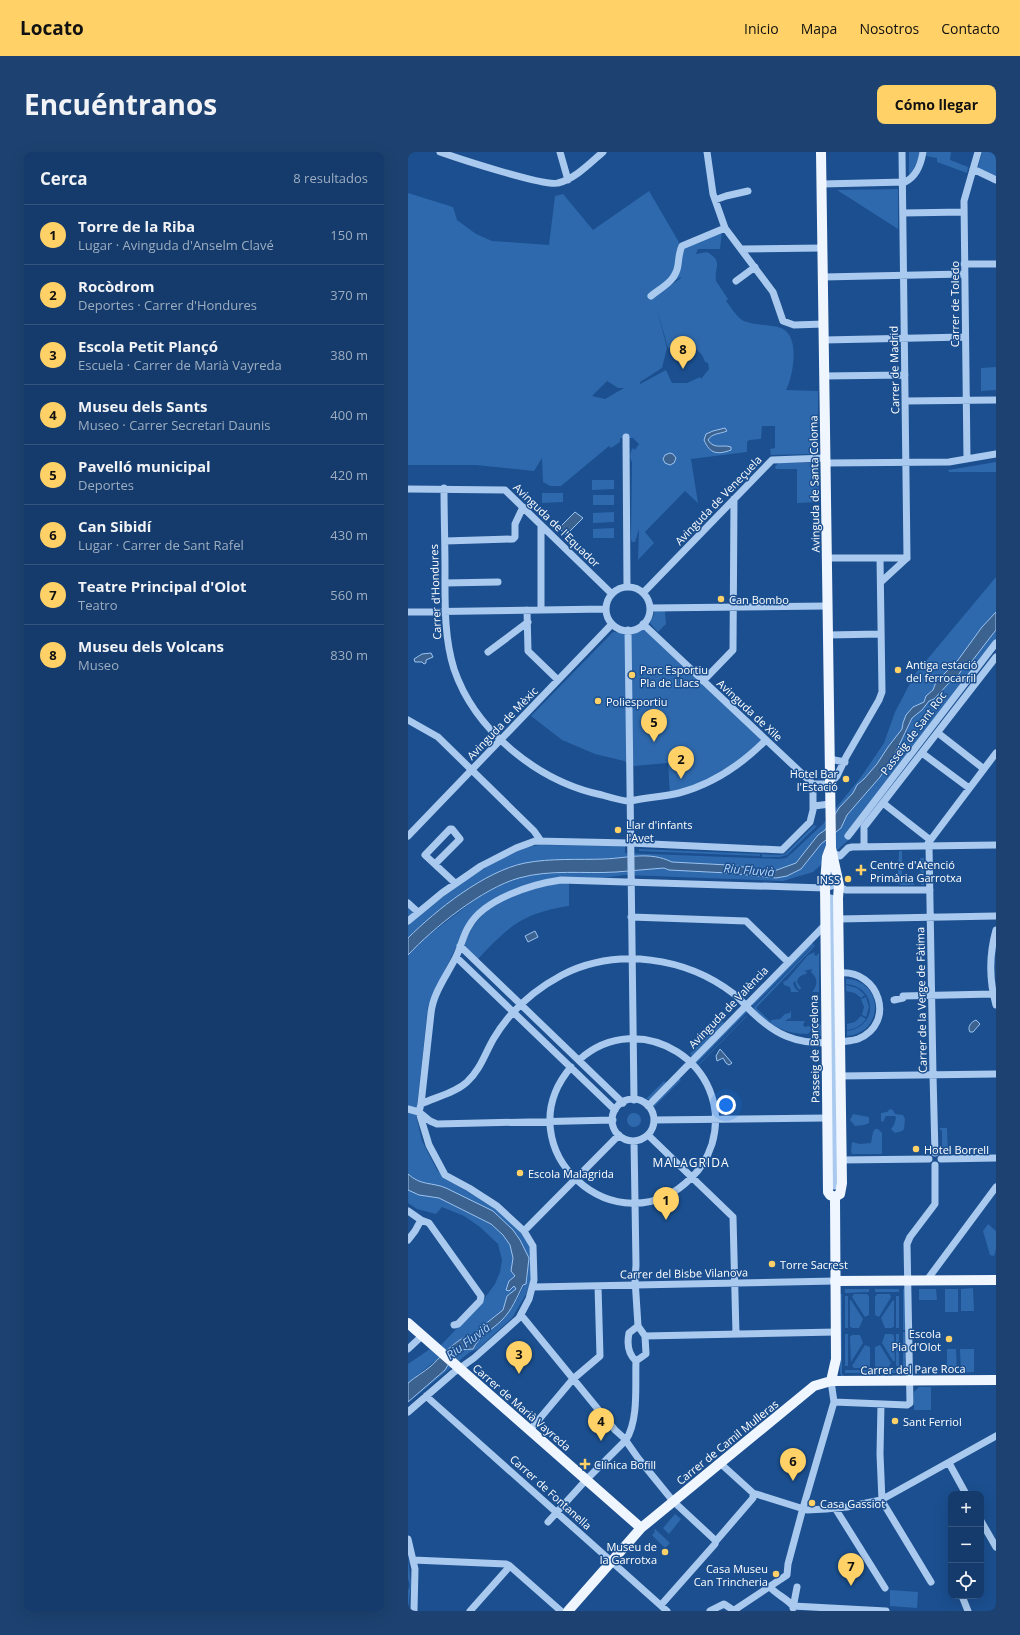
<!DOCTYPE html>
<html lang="es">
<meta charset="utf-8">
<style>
:root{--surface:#143b6b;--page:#1d4271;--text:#f1f3f6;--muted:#9dadc1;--line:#33557e;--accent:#ffd166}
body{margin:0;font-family:"Open Sans",sans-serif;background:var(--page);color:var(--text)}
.controls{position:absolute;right:12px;bottom:12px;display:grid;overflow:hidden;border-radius:8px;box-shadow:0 4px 16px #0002}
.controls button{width:36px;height:36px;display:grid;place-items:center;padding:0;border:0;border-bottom:1px solid var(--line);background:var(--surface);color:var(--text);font:20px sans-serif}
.you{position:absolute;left:318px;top:953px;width:14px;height:14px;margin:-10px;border:3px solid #fff;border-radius:50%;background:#1a73e8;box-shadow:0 0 0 6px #1a73e833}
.badge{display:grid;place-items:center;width:26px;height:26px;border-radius:50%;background:var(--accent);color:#111;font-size:13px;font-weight:700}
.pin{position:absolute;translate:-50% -33px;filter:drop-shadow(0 1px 2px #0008)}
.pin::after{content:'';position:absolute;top:21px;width:14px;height:12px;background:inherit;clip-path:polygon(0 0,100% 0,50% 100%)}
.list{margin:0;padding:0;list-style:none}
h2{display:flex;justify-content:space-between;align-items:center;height:52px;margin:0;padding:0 16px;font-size:17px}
h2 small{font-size:13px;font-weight:400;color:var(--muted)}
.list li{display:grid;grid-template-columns:26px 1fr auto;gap:12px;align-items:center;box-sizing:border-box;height:60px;padding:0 16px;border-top:1px solid var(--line)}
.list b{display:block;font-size:15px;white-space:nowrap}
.list p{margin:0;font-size:13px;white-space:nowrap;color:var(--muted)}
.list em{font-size:13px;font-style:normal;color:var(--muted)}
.icon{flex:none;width:22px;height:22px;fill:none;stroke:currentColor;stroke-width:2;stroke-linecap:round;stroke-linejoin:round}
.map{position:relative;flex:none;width:588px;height:1459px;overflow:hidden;border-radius:8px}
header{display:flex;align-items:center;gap:24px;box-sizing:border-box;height:56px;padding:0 20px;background:var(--accent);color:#111}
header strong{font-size:19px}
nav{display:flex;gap:22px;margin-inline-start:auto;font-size:14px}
.intro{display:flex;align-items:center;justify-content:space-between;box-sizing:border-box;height:96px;padding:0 24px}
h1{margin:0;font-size:28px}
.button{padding:10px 18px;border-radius:8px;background:var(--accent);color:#111;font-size:14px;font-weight:700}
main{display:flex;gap:24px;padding:0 24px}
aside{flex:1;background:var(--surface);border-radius:8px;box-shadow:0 4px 16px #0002}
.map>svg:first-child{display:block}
.green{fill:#2e69ad;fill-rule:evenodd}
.water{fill:#3c6290;stroke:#9cc4f0}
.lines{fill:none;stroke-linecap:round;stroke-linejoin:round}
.minor{stroke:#a9c9ee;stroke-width:7}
.major{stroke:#f0f6ff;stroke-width:10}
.poi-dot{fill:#ffd166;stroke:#1b4f8f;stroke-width:1.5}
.labels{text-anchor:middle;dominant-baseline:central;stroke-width:3;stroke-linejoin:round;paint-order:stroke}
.street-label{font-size:11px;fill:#fff;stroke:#1b4f8f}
.poi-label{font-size:11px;fill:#fff;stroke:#1b4f8f;text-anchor:start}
.water-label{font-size:12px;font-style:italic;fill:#b5d3f5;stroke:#1b4f8f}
.neighbourhood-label{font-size:12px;letter-spacing:1px;fill:#fff;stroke:#1b4f8f}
</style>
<header>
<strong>Locato</strong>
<nav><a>Inicio</a><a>Mapa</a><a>Nosotros</a><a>Contacto</a></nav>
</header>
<div class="intro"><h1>Encuéntranos</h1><a class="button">Cómo llegar</a></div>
<main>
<aside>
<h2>Cerca<small>8 resultados</small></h2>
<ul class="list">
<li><span class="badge">1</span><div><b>Torre de la Riba</b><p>Lugar · Avinguda d'Anselm Clavé</p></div><em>150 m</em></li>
<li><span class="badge">2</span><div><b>Rocòdrom</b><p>Deportes · Carrer d'Hondures</p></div><em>370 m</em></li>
<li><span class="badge">3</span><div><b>Escola Petit Plançó</b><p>Escuela · Carrer de Marià Vayreda</p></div><em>380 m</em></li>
<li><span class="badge">4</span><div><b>Museu dels Sants</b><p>Museo · Carrer Secretari Daunis</p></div><em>400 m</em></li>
<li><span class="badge">5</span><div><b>Pavelló municipal</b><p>Deportes</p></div><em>420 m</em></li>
<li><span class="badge">6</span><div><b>Can Sibidí</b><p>Lugar · Carrer de Sant Rafel</p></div><em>430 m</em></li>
<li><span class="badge">7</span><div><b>Teatre Principal d'Olot</b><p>Teatro</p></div><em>560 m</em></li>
<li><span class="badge">8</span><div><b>Museu dels Volcans</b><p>Museo</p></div><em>830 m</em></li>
</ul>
</aside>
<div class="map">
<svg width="588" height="1459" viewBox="0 0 588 1459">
<rect width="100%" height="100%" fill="#1b4f8f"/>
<!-- green -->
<path class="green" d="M501 0H513L503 23 501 22Z
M519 0H543L542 8 560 15 559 21 529 10V6L518 4Z
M574 0H588V25L570 16Z
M490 37V77L429 38Z
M241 39 272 92 314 79 312 97H290L288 102 299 100C316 110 306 114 308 129L320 147 318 149C323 155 327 163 334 168 345 174 362 172 373 176 393 184 385 224 378 238L410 239V296L403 302 363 303 362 297 367 296V274H354L353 287 341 288 339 290V300L283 307 290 351 277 339 237 380 246 391 230 408 231 377 227 390H224L223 387 224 310C221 305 222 301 225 296L227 298 231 292 225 286H212V290L203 296 201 294 153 334H142L135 330 134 306 126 319 68 313H0V41L45 55 49 68 68 82 84 89 141 93 147 44 155 42 185 78ZM273 125V126L245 145 244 141ZM249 157 260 196 283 193 284 196 286 195 294 203 297 210 300 211 301 217 293 227 292 225 279 231H264L258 218 232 232V230L254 216 259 196ZM199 229 210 236H216L197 247 184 244Z
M588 215V238L573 239V216Z
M588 310V320H541L540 318Z
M370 311H406L411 317V350L389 351V317H368L367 315Z
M184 328H206V337L184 338Z
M134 341H155V350L134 351Z
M185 343H206V353H185Z
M206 360V370L185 371V361Z
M206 376V386H185V377Z
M588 425V460L574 476 550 508 528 530 525 538 518 544 516 550 496 569 494 577 480 595 469 612 447 637 445 641 431 656 417 678 410 683 388 711 374 717 366 719 320 713 264 710C241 699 221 706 196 707 170 708 143 706 117 711 76 720 29 757 0 786V754L15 760 59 727 93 706 118 695 133 693 217 694V701L371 707 378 706 384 701 415 672 453 625 476 591 487 560 507 522Z
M246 459H257L258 472 250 480 242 471 246 462Z
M235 475 355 589 319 620 262 643 260 611 226 614 216 609 187 602 154 588 123 564 205 480 217 481Z
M588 478V493L446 683 405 720 375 729 217 723 106 738 58 774 20 854 8 963 14 989 29 1018 37 1026 88 1057 110 1077 117 1085 122 1095 123 1126 118 1142 104 1166 70 1197 62 1200 0 1251 37 1218 52 1198 63 1197 75 1183 95 1167 106 1153 119 1128 121 1106 108 1082 85 1059 24 1033 11 1030 0 1022V803L17 786 68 747 91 734 110 726 131 722 166 720H208L256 716 261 718 320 721 368 726 379 724 393 717 413 692 433 676 439 663 472 625 486 604 504 566 514 558 521 549 526 547 541 531 549 525 555 516 561 513Z
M406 673 409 674 379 703 372 705H354V702L372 703 377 702Z
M231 697 352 702V704L231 699Z
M491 699H494V723H490Z
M512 706H516V733H513Z
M490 725H506V733H492L490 731Z
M161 731V754C115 761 101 774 70 807 66 804 58 798 57 794 56 790 59 785 61 782 77 747 125 732 161 731Z
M404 791 406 792 345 854 343 852Z
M406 793 407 794 348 856 363 870V868L372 867 377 862 382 861 383 858V866L380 867 377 869H397L395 873 397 875 401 874 404 877 400 882C378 882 364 874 347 859L346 855Z
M407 800 406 802 408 804 411 801V840H404C410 833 410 826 403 820L404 817 396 819 399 820 398 822C393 823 390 825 389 830L393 836 392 838 389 835 387 829 385 831 387 836 391 840H383L382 835 376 833 375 830 379 828 400 803Z
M438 827C476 828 477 881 439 884V879C470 875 470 835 438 832Z
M438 833 449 836 457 843 453 846 447 841 438 839Z
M458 845 461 855 458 865 454 863 456 855 453 847Z
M337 859H340L288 912V909Z
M339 863V864L291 913V912Z
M453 864 458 867C453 874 447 877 439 878V872L447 870Z
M314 869 316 871 284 904 282 902Z
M402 869H409L413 873V884H404C410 879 409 873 402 869Z
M271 926 273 928 246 955V953Z
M256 929 258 931 242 947H238Z
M482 957 485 958 487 962 495 963 497 967 496 977 494 979 487 981 483 977 486 973 488 966 487 964H478L475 970 473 969V961L479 960Z
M219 968a7 7 0 1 1 14 0a7 7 0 1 1-14 0Z
M445 962 461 965V971L456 973 447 974 442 968Z
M531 976H539L540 1002H536L534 1000V979Z
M467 977H470L474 981V1002H444L443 999 444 990 452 992 463 991 465 980Z
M0 1038 17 1044 31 1046 83 1072 95 1083 102 1093 105 1106 103 1117 107 1124C102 1128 98 1133 99 1139L102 1138 106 1134 108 1137 99 1144 95 1158 71 1177 65 1184 63 1183C41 1198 20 1214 0 1231V1212L22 1197 33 1193 73 1151 87 1132 92 1120 94 1108 90 1092 72 1075 56 1064 34 1055 28 1062 9 1057 0 1051Z
M580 1072 588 1079V1097L586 1104 582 1103 575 1079Z
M565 1136 566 1159H553V1137Z
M437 1137H461V1140L437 1141Z
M467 1137H491V1140H467Z
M495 1137H497V1178H495Z
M511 1137H528L529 1148H511Z
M537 1137H550V1160H537Z
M432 1142H434V1222L436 1224 434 1226 432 1221Z
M446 1142H459L461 1144V1163L457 1165 444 1145Z
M469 1142H482L483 1145 471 1165 467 1163V1145Z
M437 1144H440V1176H437Z
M488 1144H491V1176H488Z
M442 1148H443L455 1167 451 1176H444L442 1174Z
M485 1148 486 1149V1174L484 1176H477L473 1166Z
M495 1180H497V1221H495Z
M437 1182H440V1214H437Z
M477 1182H484L486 1184 487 1209H485L474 1191Z
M488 1182H491V1214H488Z
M444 1183H452L455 1191 443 1210 442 1185Z
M457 1193 462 1195V1214L460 1216H446L444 1214Z
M472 1193 483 1211 480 1216H469L467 1214V1195Z
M539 1197H548L549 1221H539Z
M552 1197H566V1220L553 1221Z
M437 1218H461V1221H437Z
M467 1218H492V1221H467Z
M511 1235H523V1258H506V1240Z
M267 1362 273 1367 261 1382 255 1376Z
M247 1377 262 1391 257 1396 244 1383 247 1380 246 1378Z
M0 1406 3 1432 0 1459V1439L2 1433 0 1426Z
M482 1438 510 1440 509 1456 482 1454Z"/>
<!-- water -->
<path class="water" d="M317 276 319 279C312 282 304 281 300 288 306 298 315 292 323 295V298C309 303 302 302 296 288L298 282 305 279Z
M262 301 265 302 268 306 266 311 262 313 257 311 255 307 257 303Z
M167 360 175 366 158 383 151 376Z
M588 460V478L584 483 561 513 555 516 549 525 541 531 526 547 521 549 514 558 504 566 486 604 472 625 439 663 433 676 413 692 393 717 379 724 368 726 320 721 261 718 256 716C240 717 224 719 208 720 176 722 143 717 111 726 75 736 25 776 0 803V786C28 758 77 719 117 711 143 706 170 708 196 707 221 706 241 699 264 710L320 713 366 719 388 711 410 683 417 678 431 656 445 641 449 633 456 627 469 612 480 595 494 577 495 571 498 563 505 555 516 550 518 544 525 538 528 530 550 508 574 475Z
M23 501 25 505 18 508V511L16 512 14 510H7L6 507 14 502Z
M127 779 130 785 120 790 117 784Z
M568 868 572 872 565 880H562C559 875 563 870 568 868Z
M312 897 324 911 321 913 318 911 315 906 309 909 308 904Z
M0 1022C13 1034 24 1030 38 1036L85 1059 105 1078 112 1088 121 1106 118 1132 115 1133C109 1145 104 1158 94 1168 84 1178 71 1184 65 1197L51 1198 48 1205 40 1213 37 1218 0 1250V1231C7 1225 16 1220 23 1214 32 1206 53 1181 65 1184L71 1177 95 1158 99 1144 108 1137 106 1134 101 1139 98 1138 101 1129 107 1124 103 1119 105 1106 102 1093 95 1083 83 1072 31 1046 11 1043 0 1038Z"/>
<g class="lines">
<!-- minor -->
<path class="minor" d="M32 0C49 6 137 35 150 31 167 27 182 11 195 0
M152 0 160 28
M299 0 305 42 317 76 365 140 375 169 386 173 416 172
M494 0 499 406
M565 17 588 28
M414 32 497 30C508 25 513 12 515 0
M307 48 318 44 340 39
M495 61 556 60
M334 97 415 96
M556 112H588
M415 125 556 122
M328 129 347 115
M243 144C254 135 268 129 270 113 271 106 271 100 274 94L317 76
M416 188 557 185
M416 224 497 223
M497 249 588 248
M218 285 219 435
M559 307 556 49 570 0
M418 311 541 310 588 302
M36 336C36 363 37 391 37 418 37 451 36 485 46 517 67 579 131 630 194 643 201 645 217 650 223 649 239 645 255 645 271 641 305 632 333 613 358 588
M0 337 97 338 204 442
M37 389 105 387 107 385V372L115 355
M419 406H499
M473 430 499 406
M37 431 90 430
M198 457a22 22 0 1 1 44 0a22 22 0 1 1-44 0Z
M235 441 364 308 418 306
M242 456 419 454
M119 458 120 499 150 528
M133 458V373
M0 460 198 457
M235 472 405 632H422L429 624 438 605 471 548 474 540 472 406
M220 478 226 948
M420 483 473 482
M80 500 120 470
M295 529 325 498 326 347
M0 568 30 585 126 679 133 689
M530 581 576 617
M514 601 561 636
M421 607 437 610
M475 651 521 687
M406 654 422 652
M0 684 204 472
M440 684 588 491
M518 694 588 601
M521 694 525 923 527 1001
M456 695V675L588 505
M425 701 432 704 440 696 444 695 588 693
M27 712 52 687 44 677H42L17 703 18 704 47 731
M431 735 438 738H522
M419 747 423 746 426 1034
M0 751 10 760
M223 765 338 769 380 810
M430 767 588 764
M0 769 34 741 73 714 108 696 127 689 222 691 374 698 402 670 405 658V632
M588 778C581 803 581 828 588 853
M52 794 215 951
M48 805 207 958
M431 821C471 817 489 871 450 887 444 889 438 889 432 890
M486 848 495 846V844L585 842
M163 915C94 996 210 1101 284 1025 294 1016 300 1004 304 992 327 913 232 853 171 908
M432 924 588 922
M204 968a21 21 0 1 1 42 0a21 21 0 1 1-42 0Z
M13 952C28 945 47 941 59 930 73 917 77 901 86 886 102 859 126 838 154 823 209 795 278 805 326 842 333 847 338 855 345 861 368 883 387 891 418 891
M240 954 417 773
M0 957 11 960 22 969 29 972 205 968
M11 960 13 952 23 861C25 841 39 823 48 805 53 795 55 783 61 774 76 747 124 732 153 728L417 736 424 734 430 724
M246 968 419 966
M240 983 325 1065 328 1182
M226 989 228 1113 227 1127 230 1174
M533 1007 588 1006
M433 1008 521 1007
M0 1059 13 1068 21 1071 73 1144 72 1149 50 1172 46 1173
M116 1079 211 983
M0 1088 7 1079 13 1068
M519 1128 588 1035
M125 1135 427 1129
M113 1163 207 1278 216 1286 230 1306 265 1349 308 1389
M237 1184 428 1180
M0 1197 15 1183
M228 1209 238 1202 237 1184 230 1174
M228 1209C220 1202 219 1191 221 1181L230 1174
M18 1244 259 1459
M426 1250 499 1253 502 1251 499 1092 502 1085 527 1052V1013
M473 1252 472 1302 474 1349 523 1430
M0 1260 45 1221 66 1206 111 1166 121 1147 126 1128 125 1094 116 1079 89 1054 61 1036 37 1023 21 993 11 960
M122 1278 165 1227 192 1204 190 1134
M312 1311 345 1341 399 1358 418 1357 439 1355 473 1348 588 1284
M541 1311 558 1342
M427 1356 477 1436
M573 1369 588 1395
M140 1370 178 1328 218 1288C231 1267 227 1233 228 1209
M0 1387 7 1417 6 1459
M5 1408 98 1412 102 1414 153 1459
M362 1435C369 1443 378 1446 385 1454
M554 1444 560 1459
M253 1453 307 1392 308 1389 345 1346V1341
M385 1454 478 1459
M385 1456 389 1435
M62 1459 102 1414
M302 1459 316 1452 325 1458
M325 1459 379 1423 380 1412 395 1356 426 1250 423 1229"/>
<!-- major -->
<path class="major" d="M413 0 423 694 419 705 417 731 420 1040 422 1043 427 1045
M423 696 431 733 430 746 434 1031 432 1042 427 1045
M427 1129 588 1128
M0 1171 233 1376
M423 1229 428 1207 427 1045
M160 1459 233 1376 406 1234 423 1229 588 1228"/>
</g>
<!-- markers -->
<g class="poi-dot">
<circle cx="313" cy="447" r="4"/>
<circle cx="490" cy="518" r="4"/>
<circle cx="224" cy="523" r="4"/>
<circle cx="190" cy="549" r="4"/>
<circle cx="438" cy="627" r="4"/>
<circle cx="210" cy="678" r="4"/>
<path d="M451 712h4v4h4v4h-4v4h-4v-4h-4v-4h4z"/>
<circle cx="440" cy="727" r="4"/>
<circle cx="508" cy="997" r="4"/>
<circle cx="112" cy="1021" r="4"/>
<circle cx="364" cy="1112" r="4"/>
<circle cx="541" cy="1187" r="4"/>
<circle cx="487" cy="1269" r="4"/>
<path d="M175 1306h4v4h4v4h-4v4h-4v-4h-4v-4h4z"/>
<circle cx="404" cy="1351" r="4"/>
<circle cx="257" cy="1400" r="4"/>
<circle cx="368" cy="1422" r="4"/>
</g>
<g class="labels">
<!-- street labels -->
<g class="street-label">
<text transform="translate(546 152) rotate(-90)">Carrer de Toledo</text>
<text transform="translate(486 218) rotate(-91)">Carrer de Madrid</text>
<text transform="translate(406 332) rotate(-91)">Avinguda de Santa Coloma</text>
<text transform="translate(310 348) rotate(-46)">Avinguda de Veneçuela</text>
<text transform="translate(149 373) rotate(44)">Avinguda de l'Equador</text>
<text transform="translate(27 440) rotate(-92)">Carrer d'Hondures</text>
<text transform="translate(342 558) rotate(43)">Avinguda de Xile</text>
<text transform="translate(94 571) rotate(-46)">Avinguda de Mèxic</text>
<text transform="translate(505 581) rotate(-53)">Passeig de Sant Roc</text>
<text transform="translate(513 848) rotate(-91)">Carrer de la Verge de Fàtima</text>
<text transform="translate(320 855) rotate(-46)">Avinguda de València</text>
<text transform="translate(406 897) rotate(-91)">Passeig de Barcelona</text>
<text transform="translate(276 1121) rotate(-1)">Carrer del Bisbe Vilanova</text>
<text transform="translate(505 1217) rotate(-1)">Carrer del Pare Roca</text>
<text transform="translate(114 1255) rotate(41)">Carrer de Marià Vayreda</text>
<text transform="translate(319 1290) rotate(-39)">Carrer de Camil Mulleras</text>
<text transform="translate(143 1340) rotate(42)">Carrer de Fontanella</text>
</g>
<!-- poi labels -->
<g class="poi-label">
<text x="321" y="447">Can Bombo</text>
<text x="498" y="512">Antiga estació<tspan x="498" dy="13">del ferrocarril</tspan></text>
<text x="232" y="517">Parc Esportiu<tspan x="232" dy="13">Pla de Llacs</tspan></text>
<text x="198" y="549">Poliesportiu</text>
<text x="430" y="621" text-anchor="end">Hotel Bar<tspan x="430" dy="13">l'Estació</tspan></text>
<text x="218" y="672">Llar d'infants<tspan x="218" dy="13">l'Avet</tspan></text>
<text x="462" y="712">Centre d'Atenció<tspan x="462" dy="13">Primària Garrotxa</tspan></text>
<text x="432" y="727" text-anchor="end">INSS</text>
<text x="516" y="997">Hotel Borrell</text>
<text x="120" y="1021">Escola Malagrida</text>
<text x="372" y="1112">Torre Sacrest</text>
<text x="533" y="1181" text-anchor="end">Escola<tspan x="533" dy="13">Pia d'Olot</tspan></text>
<text x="495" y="1269">Sant Ferriol</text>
<text x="186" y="1312">Clínica Bofill</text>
<text x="412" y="1351">Casa Gassiot</text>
<text x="249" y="1394" text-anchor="end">Museu de<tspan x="249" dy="13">la Garrotxa</tspan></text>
<text x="360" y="1416" text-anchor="end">Casa Museu<tspan x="360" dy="13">Can Trincheria</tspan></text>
</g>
<!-- water labels -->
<g class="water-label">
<text transform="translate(341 718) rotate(5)">Riu Fluvià</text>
<text transform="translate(60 1189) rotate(-37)">Riu Fluvià</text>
</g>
<!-- neighbourhood labels -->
<g class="neighbourhood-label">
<text x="283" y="1010">MALAGRIDA</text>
</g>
</g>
</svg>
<div class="controls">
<button>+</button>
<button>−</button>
<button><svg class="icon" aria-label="locate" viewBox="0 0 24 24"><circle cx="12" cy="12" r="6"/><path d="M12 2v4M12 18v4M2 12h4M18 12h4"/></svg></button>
</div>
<div class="you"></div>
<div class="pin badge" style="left:258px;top:1068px">1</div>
<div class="pin badge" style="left:273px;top:627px">2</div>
<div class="pin badge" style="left:111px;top:1222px">3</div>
<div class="pin badge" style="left:193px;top:1289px">4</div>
<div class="pin badge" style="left:246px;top:590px">5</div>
<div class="pin badge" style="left:385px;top:1329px">6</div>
<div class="pin badge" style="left:443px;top:1434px">7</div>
<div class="pin badge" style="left:275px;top:217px">8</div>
</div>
</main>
